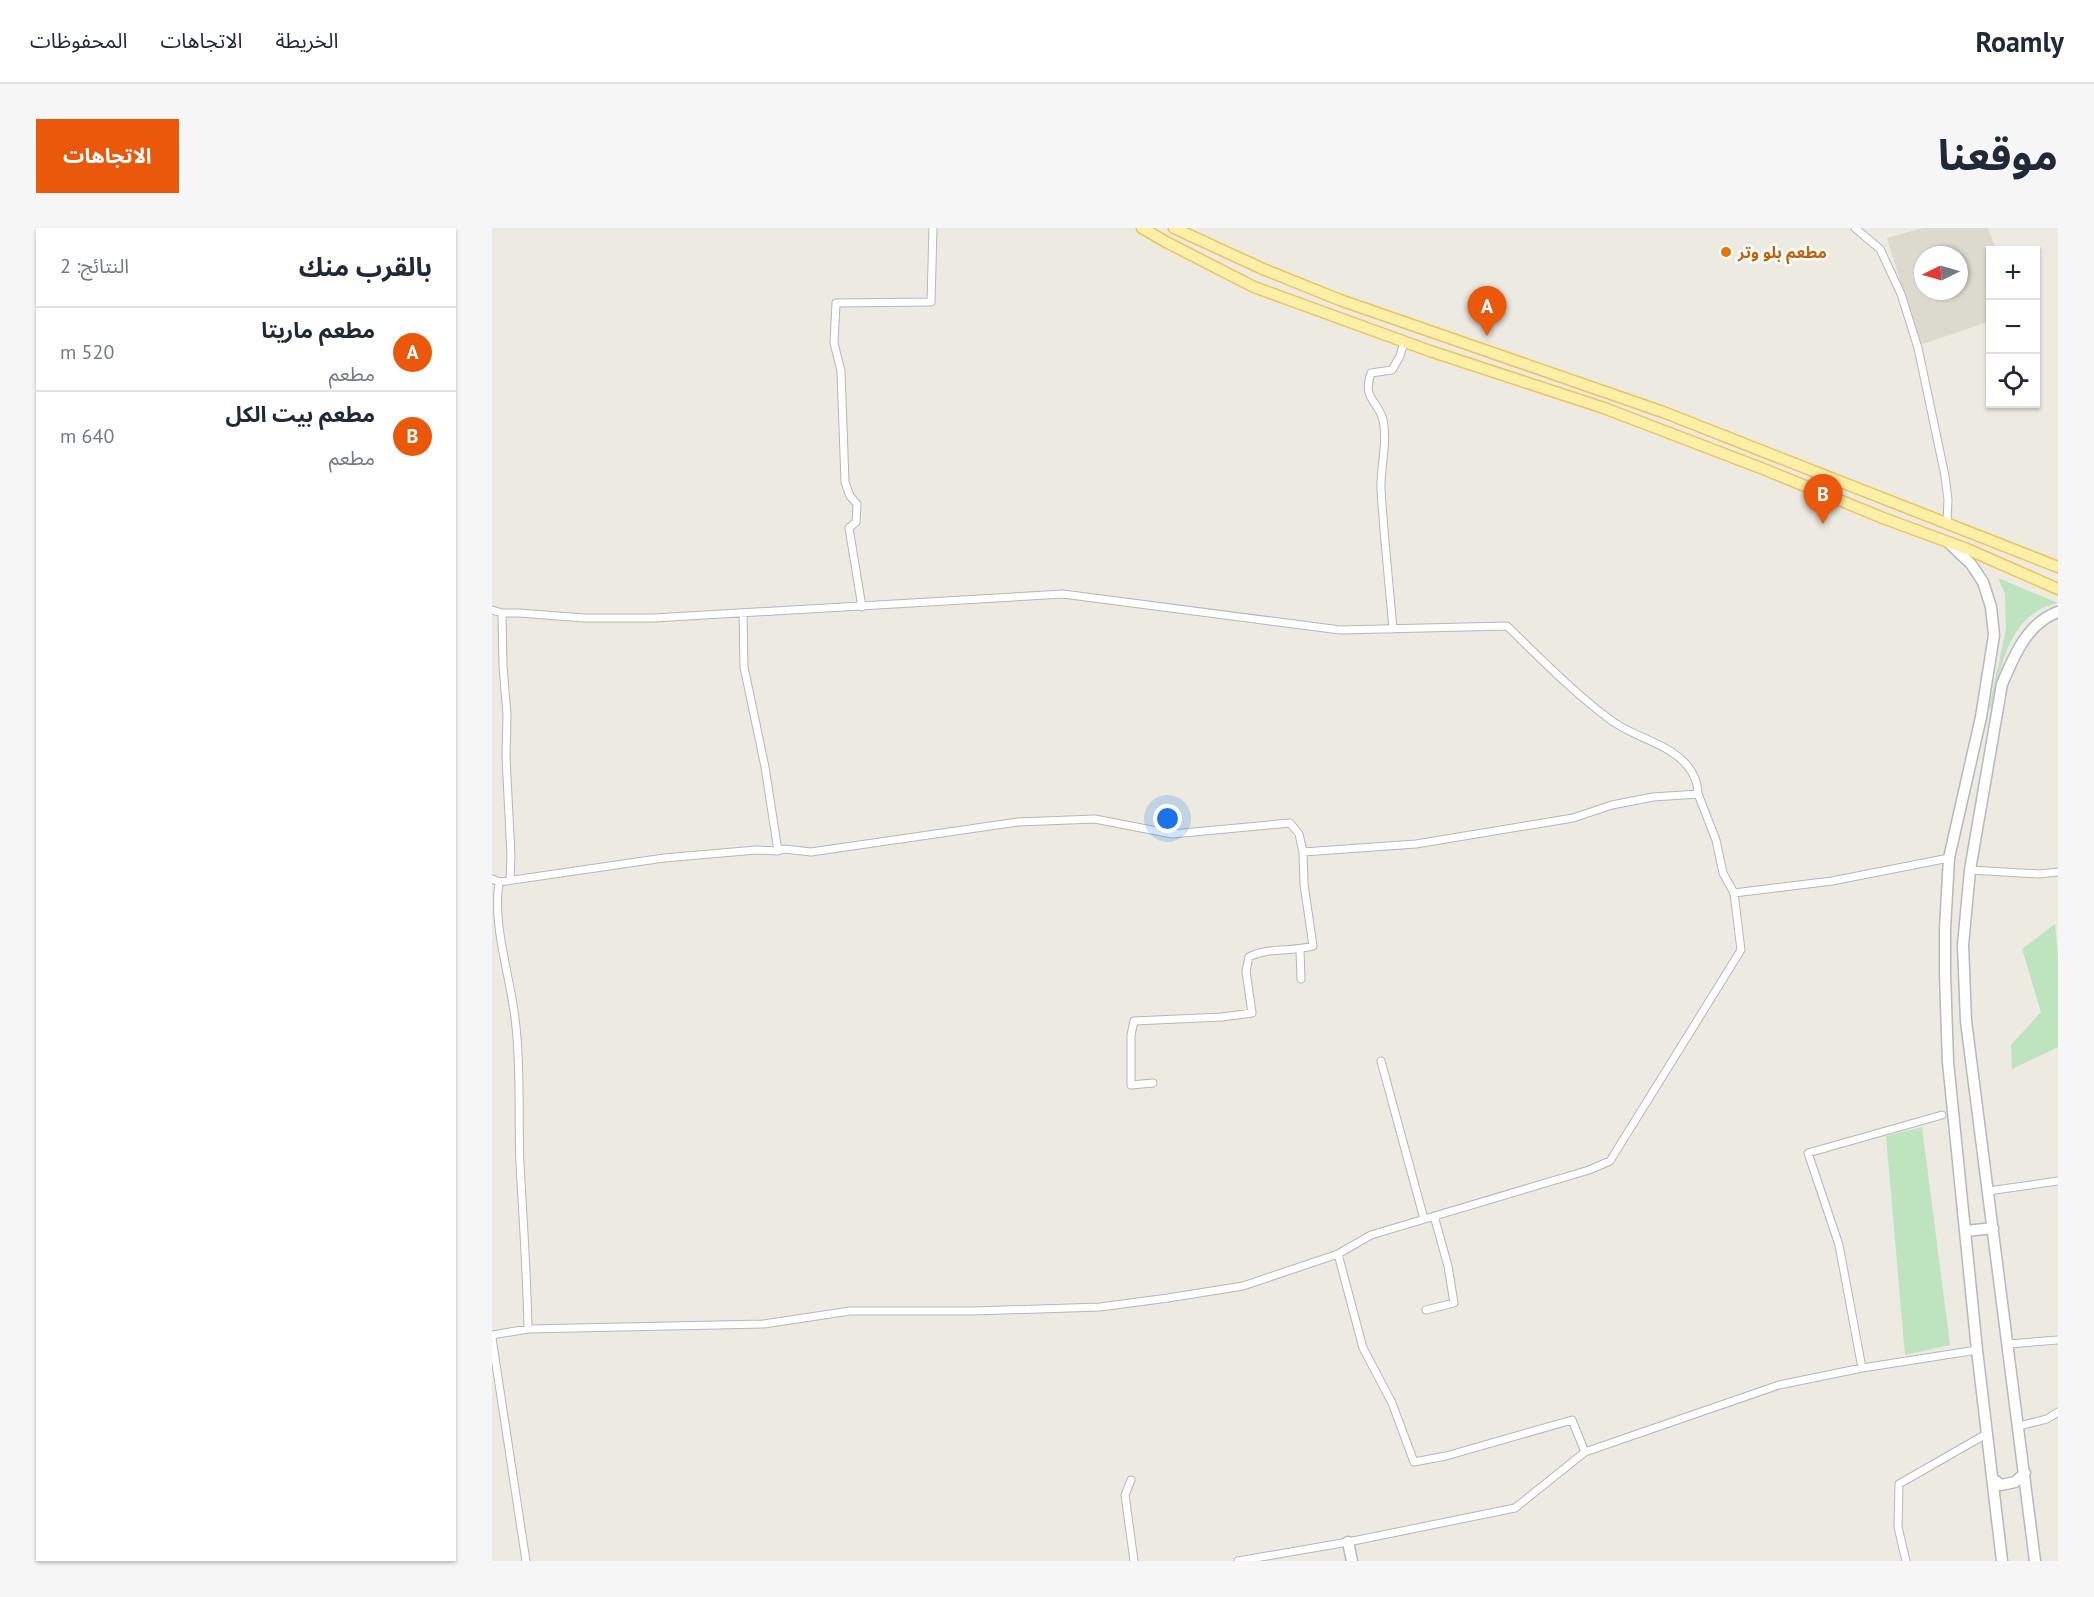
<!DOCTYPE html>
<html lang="ar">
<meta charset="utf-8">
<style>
:root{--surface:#fff;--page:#f6f6f7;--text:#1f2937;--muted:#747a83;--line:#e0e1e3;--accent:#ea580c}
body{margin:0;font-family:"PT Sans","Noto Sans Arabic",sans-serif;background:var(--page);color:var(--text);direction:rtl}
.controls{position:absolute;right:18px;top:18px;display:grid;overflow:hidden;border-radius:0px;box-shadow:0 2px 4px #0004}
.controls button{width:54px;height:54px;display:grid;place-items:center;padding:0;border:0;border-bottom:2px solid var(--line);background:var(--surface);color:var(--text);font:30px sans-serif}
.compass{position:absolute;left:1422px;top:18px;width:54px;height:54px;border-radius:50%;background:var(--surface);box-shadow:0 2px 4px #0004;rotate:265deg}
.you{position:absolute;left:676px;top:591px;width:21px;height:21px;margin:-15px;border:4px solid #fff;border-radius:50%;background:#1a73e8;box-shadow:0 0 0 9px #1a73e833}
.badge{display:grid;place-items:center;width:39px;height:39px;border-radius:50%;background:var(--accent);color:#fff;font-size:20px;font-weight:700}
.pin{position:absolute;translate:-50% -50px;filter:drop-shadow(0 2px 3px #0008)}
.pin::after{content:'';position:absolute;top:32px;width:21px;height:18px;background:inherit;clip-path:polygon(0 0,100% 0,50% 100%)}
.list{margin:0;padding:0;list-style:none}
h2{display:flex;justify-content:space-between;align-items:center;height:78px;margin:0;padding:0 24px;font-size:26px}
h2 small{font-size:20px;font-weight:400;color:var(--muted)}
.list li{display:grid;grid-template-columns:39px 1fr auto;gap:18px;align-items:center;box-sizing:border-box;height:84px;padding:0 24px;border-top:2px solid var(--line)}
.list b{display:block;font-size:22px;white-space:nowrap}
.list p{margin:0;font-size:20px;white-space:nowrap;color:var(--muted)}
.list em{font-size:20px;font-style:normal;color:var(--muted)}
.icon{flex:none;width:33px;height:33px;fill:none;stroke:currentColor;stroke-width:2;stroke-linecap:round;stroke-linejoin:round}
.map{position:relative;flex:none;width:1566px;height:1333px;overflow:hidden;direction:ltr;border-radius:0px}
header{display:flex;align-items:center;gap:36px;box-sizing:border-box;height:84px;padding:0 30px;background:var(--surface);border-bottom:2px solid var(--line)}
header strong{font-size:28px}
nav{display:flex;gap:33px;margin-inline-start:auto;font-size:21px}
.intro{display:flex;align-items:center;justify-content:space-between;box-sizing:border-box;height:144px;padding:0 36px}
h1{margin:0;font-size:42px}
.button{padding:15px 27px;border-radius:0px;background:var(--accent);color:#fff;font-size:21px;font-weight:700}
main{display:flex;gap:36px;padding:0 36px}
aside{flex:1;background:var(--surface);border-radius:0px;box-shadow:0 2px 4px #0004}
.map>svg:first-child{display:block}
.education{fill:#dcd9cf;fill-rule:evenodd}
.green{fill:#bee3bf}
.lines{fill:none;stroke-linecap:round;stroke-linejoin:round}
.street-casing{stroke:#b4b7bb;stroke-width:9}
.secondary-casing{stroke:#b5b8bd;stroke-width:13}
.primary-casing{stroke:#ebc55b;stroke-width:13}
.street{stroke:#fff;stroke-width:7}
.secondary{stroke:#fff;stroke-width:10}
.primary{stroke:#fcefa7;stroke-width:10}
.food-dot{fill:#e8710a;stroke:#fff;stroke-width:2}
.labels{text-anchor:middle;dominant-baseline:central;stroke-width:5;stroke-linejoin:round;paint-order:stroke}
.food-label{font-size:16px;font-weight:bold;fill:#c56008;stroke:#fff;text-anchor:start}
</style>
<header>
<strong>Roamly</strong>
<nav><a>الخريطة</a><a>الاتجاهات</a><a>المحفوظات</a></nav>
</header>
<div class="intro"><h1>موقعنا</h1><a class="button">الاتجاهات</a></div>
<main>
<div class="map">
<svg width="1566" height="1333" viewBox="0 0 1566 1333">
<rect width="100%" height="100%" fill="#eceae1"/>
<!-- education -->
<path class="education" d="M1431 0H1496L1504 22H1498V93L1428 117 1395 10ZM1431 27H1467V63H1431Z"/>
<!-- green -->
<path class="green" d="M1506 350 1566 375C1516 385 1509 440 1499 481L1497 480 1514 401 1513 366Z
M1563 696 1566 728V819L1520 841 1519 817 1549 784 1530 721Z
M1430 899 1458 1117 1413 1127 1394 908Z"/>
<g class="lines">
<defs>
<path id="street" d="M1363 0 1388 21 1409 66 1426 120 1453 248 1456 272 1455 294
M370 379 357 300 364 294 365 276 358 268 353 254 349 143 342 115 344 75 439 74 441 0
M0 382 10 385H27L92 390H162L571 366 848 402 1015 398C1049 431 1082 465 1120 493 1142 509 1172 514 1192 534 1201 543 1206 554 1206 566
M10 385 11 438 15 487 14 529 19 628 18 652
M251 385 252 439 273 539 286 623
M901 401C897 355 892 308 889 262 888 240 896 214 891 192 886 172 870 172 879 145L900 142 908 128 912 114
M1478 642 1547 646 1566 644
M0 651 7 654 172 630 264 622 286 623 292 621 319 624 526 594 603 591 680 606 798 595 807 606 811 624 924 616 1081 590 1120 577 1161 569 1206 566 1224 612 1231 645 1242 665 1249 722 1118 933 1097 942 879 1007 846 1026 751 1058 676 1070 608 1079 482 1083H358L272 1096 36 1101 0 1107
M7 654C0 702 20 751 24 799 29 844 26 891 28 936 31 991 35 1046 36 1101
M1242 665 1340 653 1457 630
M808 722 809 751
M889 833 932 991
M661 855 639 857V807L642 793 730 789 760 785 754 743 757 729C776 719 800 724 821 718L812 656 811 624
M1496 963 1566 953
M846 1026 871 1120 900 1175 922 1234 954 1228 1080 1192 1093 1224
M934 1082 962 1075 956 1038 942 988
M0 1110 34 1333
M1516 1116 1566 1112
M1370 1140 1347 1017 1316 925 1450 887
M1527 1198 1555 1191 1566 1184
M639 1252 633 1267 642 1333
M746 1333 856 1314 1023 1280 1093 1224 1287 1157 1370 1140 1485 1122
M1414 1333 1406 1299 1407 1256 1496 1205"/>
<path id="secondary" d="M1457 315 1479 336 1491 354 1499 379 1502 407 1489 489 1457 630 1453 701V746L1456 834 1485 1122 1510 1333
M1474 1003 1501 1000
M1501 1251 1509 1257 1523 1254 1533 1245
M856 1314 860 1333
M1543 1333 1474 793 1471 717 1478 642 1510 456C1522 428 1535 395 1566 384"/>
<path id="primary" d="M650 0 676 15 762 59 938 123 1112 180 1274 242 1391 290 1475 321 1566 361
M682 0 771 41 848 72 1171 184 1566 339"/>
</defs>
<!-- street casing -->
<use href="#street" class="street-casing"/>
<!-- secondary casing -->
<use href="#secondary" class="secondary-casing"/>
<!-- primary casing -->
<use href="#primary" class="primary-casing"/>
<!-- street -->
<use href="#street" class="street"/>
<!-- secondary -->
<use href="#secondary" class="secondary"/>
<!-- primary -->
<use href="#primary" class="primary"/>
</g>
<!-- markers -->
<circle class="food-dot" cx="1234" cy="24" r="6"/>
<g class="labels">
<!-- food labels -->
<g class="food-label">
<text x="1246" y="24">مطعم بلو وتر</text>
</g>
</g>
</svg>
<div class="controls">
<button>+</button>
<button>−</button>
<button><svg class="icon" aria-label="locate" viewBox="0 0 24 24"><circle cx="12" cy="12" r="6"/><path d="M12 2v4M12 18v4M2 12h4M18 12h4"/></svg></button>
</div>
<svg class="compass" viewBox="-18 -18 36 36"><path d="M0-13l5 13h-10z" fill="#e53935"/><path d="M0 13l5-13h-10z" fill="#747a83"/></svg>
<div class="you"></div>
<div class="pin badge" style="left:995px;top:108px">A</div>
<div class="pin badge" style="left:1331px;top:296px">B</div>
</div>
<aside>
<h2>بالقرب منك<small>النتائج: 2</small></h2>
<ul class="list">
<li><span class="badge">A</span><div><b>مطعم ماريتا</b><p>مطعم</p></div><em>520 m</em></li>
<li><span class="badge">B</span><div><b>مطعم بيت الكل</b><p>مطعم</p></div><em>640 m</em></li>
</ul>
</aside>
</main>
